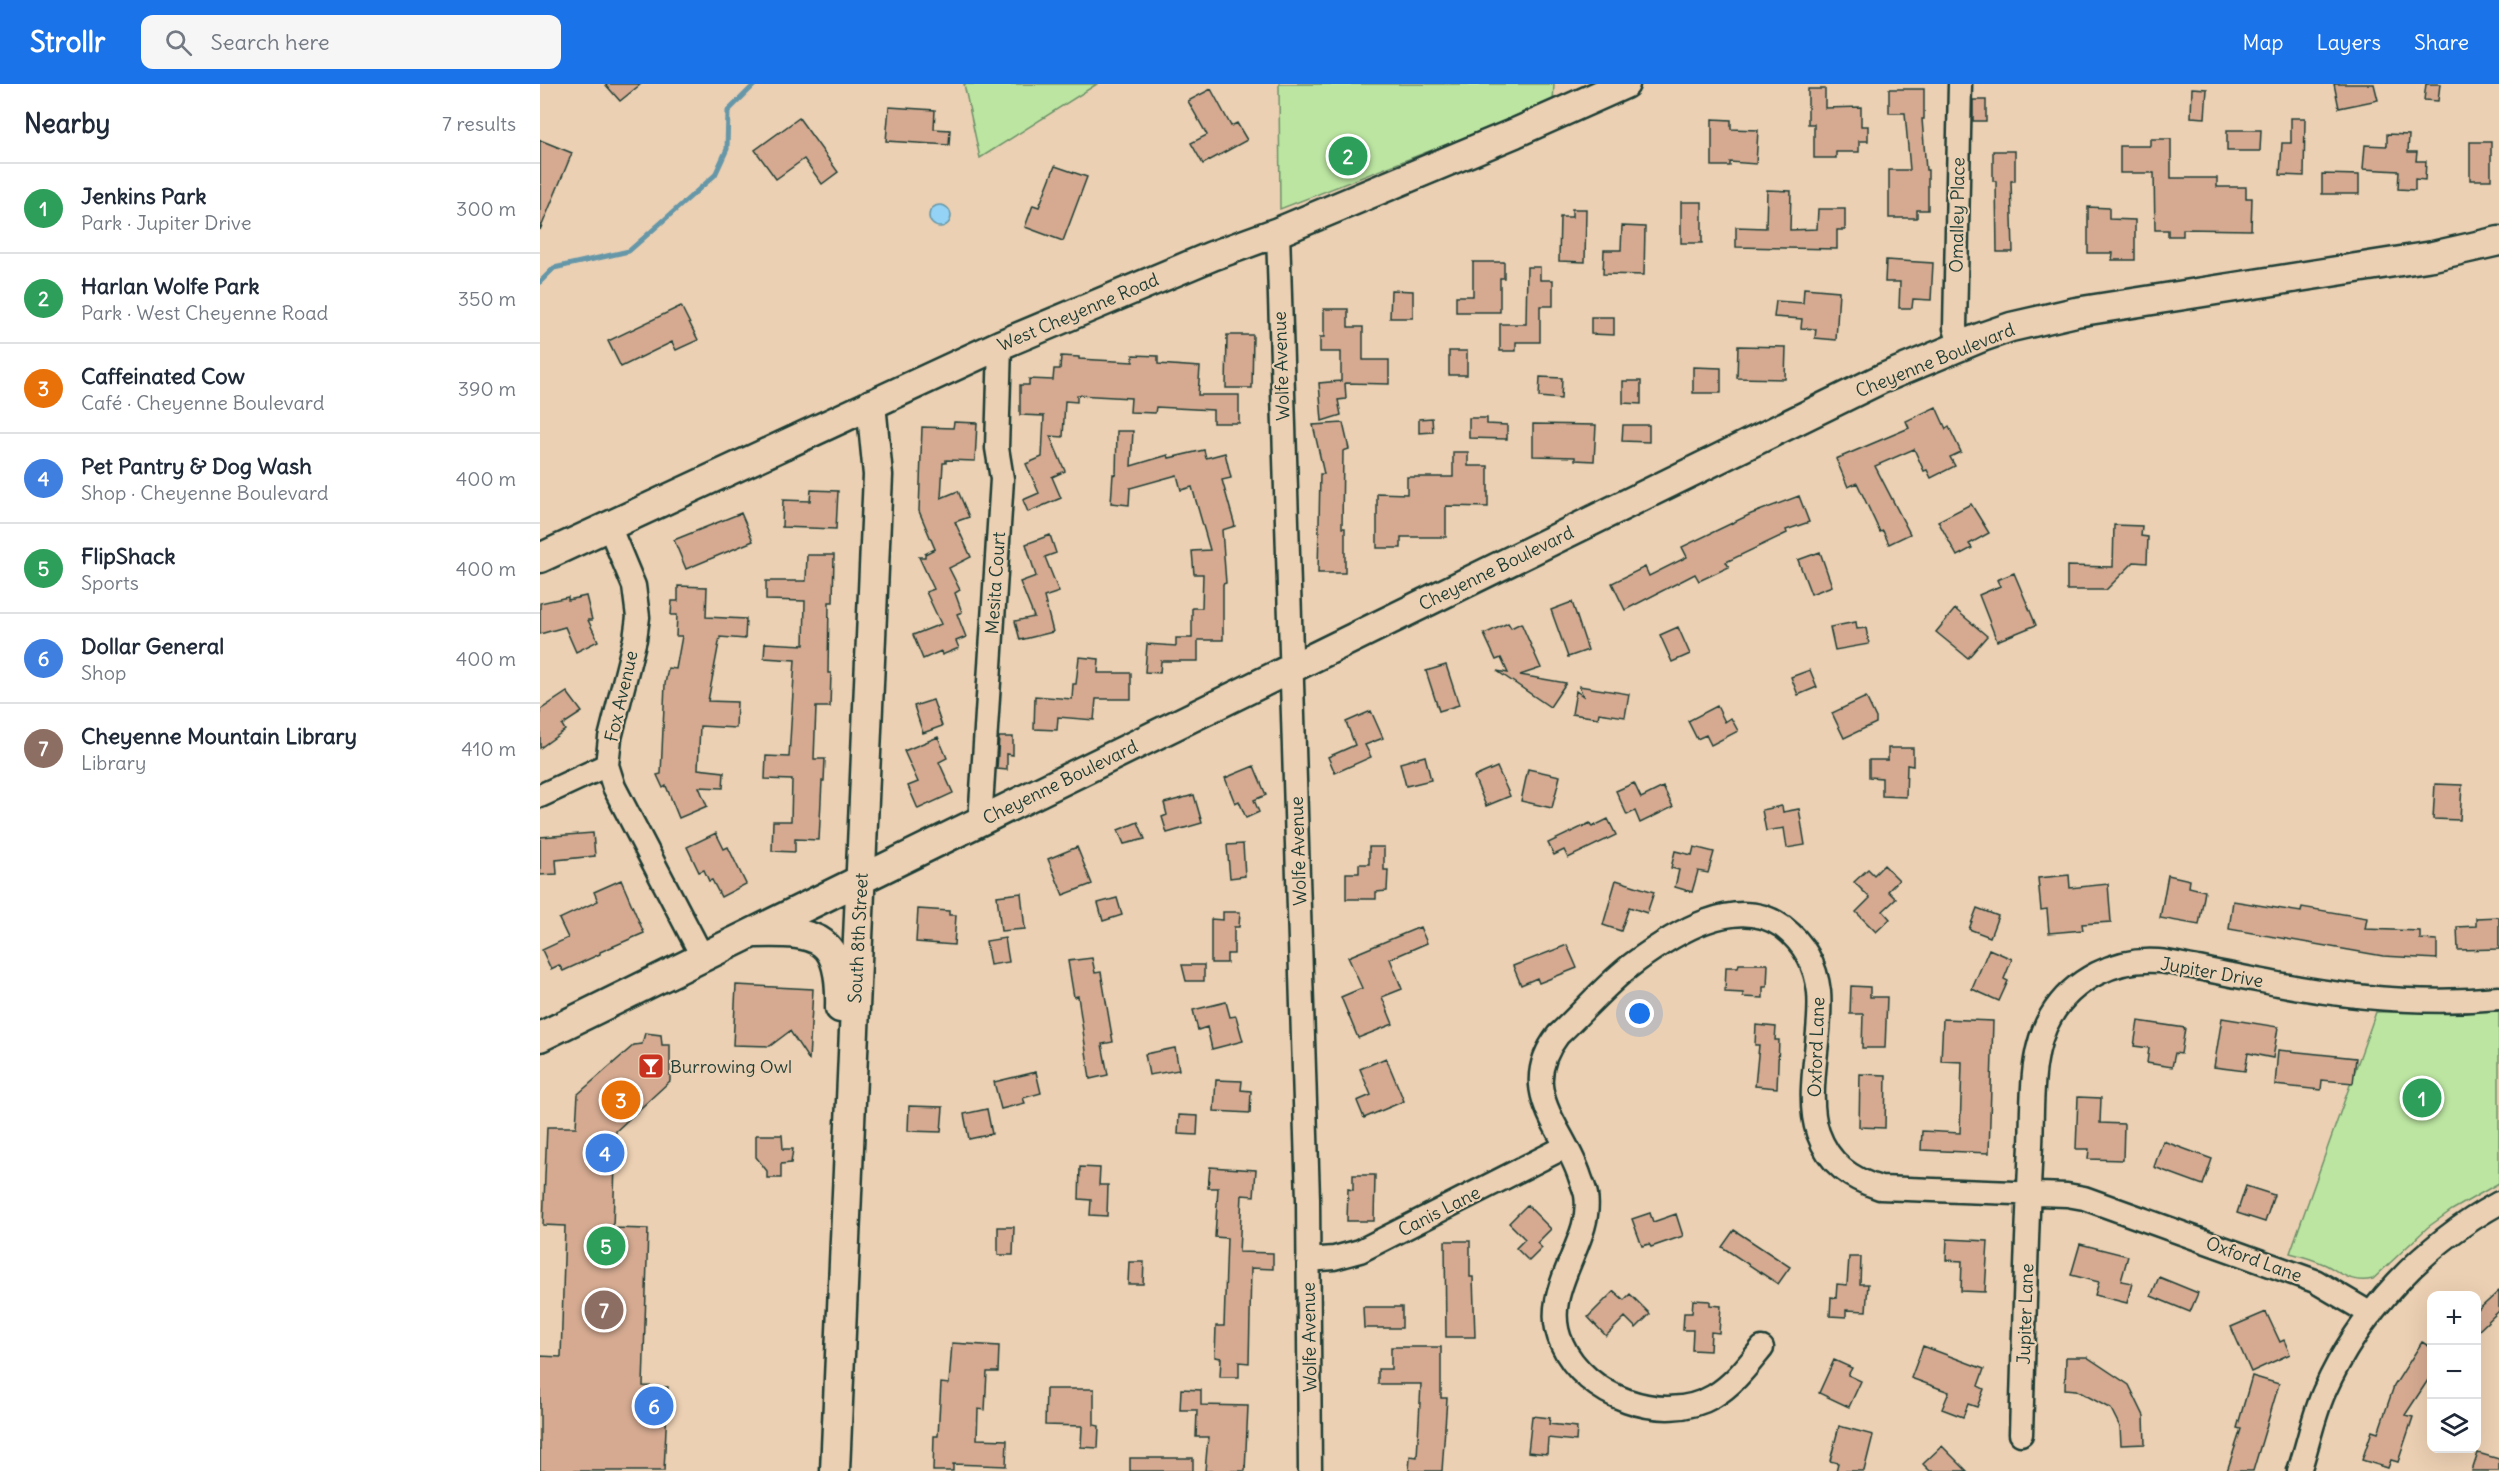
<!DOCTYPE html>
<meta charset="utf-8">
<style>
:root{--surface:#fff;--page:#f6f6f7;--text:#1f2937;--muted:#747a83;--line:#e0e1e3;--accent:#1a73e8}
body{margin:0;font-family:Delius,sans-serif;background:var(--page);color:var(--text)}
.controls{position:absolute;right:18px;bottom:18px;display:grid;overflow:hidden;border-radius:12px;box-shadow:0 6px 24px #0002}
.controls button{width:54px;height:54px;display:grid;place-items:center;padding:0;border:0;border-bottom:2px solid var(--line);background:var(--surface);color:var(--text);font:30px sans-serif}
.you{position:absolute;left:1100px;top:930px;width:21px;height:21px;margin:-15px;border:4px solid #fff;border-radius:50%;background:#1a73e8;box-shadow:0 0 0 9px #1a73e833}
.badge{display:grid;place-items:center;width:39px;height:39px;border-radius:50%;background:var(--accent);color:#fff;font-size:20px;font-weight:700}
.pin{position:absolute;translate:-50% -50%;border:3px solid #fff;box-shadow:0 2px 6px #0006}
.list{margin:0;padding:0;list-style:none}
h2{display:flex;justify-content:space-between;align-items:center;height:78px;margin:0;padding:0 24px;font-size:26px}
h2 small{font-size:20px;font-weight:400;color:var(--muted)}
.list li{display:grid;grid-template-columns:39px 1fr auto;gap:18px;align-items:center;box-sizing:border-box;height:90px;padding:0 24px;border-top:2px solid var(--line)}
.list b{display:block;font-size:22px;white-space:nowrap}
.list p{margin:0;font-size:20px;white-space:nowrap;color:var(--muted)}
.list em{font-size:20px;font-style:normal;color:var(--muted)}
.icon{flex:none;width:33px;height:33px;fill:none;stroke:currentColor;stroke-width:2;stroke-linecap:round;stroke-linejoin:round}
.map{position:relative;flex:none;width:1959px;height:1387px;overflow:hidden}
header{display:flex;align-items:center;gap:36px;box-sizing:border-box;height:84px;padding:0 30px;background:var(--accent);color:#fff}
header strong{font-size:28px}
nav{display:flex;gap:33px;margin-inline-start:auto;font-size:21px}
.search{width:420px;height:54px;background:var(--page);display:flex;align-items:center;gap:15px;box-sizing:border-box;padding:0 21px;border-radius:12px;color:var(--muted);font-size:22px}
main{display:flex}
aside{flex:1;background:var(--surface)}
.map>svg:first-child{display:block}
.green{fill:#bce5a1;stroke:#6e916a;stroke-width:1.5}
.water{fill:#94d3f5;stroke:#6597a8;stroke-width:1.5}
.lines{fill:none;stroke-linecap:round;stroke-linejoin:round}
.stream{stroke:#6597a8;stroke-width:5}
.building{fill:#d5aa91;stroke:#1f3d34;stroke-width:1.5}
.minor-casing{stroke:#1f3d34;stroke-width:27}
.major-casing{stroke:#1f3d34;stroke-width:33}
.minor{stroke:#ecd0b3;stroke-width:22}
.major{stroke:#ecd0b3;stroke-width:28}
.labels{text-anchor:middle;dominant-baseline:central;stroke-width:4.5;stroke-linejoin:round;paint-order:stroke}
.street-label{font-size:18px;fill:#1f3d34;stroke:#ecd0b3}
.poi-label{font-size:18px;fill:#1f3d34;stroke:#ecd0b3;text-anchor:start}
</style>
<header>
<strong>Strollr</strong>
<div class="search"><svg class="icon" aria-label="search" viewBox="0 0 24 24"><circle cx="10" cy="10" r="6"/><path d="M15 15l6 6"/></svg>Search here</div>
<nav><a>Map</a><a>Layers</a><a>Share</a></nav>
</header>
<main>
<aside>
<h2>Nearby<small>7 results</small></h2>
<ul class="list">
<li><span class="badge" style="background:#2e9e5b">1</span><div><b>Jenkins Park</b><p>Park · Jupiter Drive</p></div><em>300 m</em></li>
<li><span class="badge" style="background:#2e9e5b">2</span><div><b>Harlan Wolfe Park</b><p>Park · West Cheyenne Road</p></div><em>350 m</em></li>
<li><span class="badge" style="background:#e8710a">3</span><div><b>Caffeinated Cow</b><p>Café · Cheyenne Boulevard</p></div><em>390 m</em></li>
<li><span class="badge" style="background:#3f7fe0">4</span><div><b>Pet Pantry &amp; Dog Wash</b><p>Shop · Cheyenne Boulevard</p></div><em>400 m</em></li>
<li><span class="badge" style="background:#2e9e5b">5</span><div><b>FlipShack</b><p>Sports</p></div><em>400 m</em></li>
<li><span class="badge" style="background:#3f7fe0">6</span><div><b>Dollar General</b><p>Shop</p></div><em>400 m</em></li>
<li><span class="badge" style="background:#8d6e63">7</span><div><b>Cheyenne Mountain Library</b><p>Library</p></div><em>410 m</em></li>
</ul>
</aside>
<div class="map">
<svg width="1959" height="1387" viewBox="0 0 1959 1387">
<rect width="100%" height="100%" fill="#ecd0b3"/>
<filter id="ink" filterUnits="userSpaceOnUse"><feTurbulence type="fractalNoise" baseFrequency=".0167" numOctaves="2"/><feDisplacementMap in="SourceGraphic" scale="12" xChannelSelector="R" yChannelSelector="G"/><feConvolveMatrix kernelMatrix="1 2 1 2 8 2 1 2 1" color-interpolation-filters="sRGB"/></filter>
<g filter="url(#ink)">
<!-- green -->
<path class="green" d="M424 0H557L440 74Z
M739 0H1014L1013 19 740 125Z
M1959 927V1099L1912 1126 1888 1143 1833 1195C1812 1200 1803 1190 1786 1181 1775 1176 1762 1172 1750 1169L1836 928Z"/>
<!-- water -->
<path class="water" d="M389 132a11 11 0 1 1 22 0a11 11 0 1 1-22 0Z"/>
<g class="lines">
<!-- stream -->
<path class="stream" d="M0 198 14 184 89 167 175 91 187 65 188 27 215 0"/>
</g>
<!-- building -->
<path class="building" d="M65 0H101L80 17Z
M1794 0H1834L1838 16 1799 24Z
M1886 0H1900L1898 17 1884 16Z
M1652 4 1667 5 1665 34 1651 33Z
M671 5 691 42 697 39 707 56 663 80 651 59 667 51 648 17Z
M1268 5H1285V24L1321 23V42H1328V57H1319V68H1296V74H1274V40H1268Z
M1349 5H1384V35H1382L1386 86H1388V126H1377V134H1349V86H1370L1365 29H1349Z
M1433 16H1446V37H1433Z
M349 23 395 26 394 45 410 46 409 61 346 57Z
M259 34 298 88 282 100 264 75 236 95 215 66Z
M1751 34H1765L1764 92 1740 91 1742 59H1751Z
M1172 35 1191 36V45L1218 46 1216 80 1190 78V82H1172Z
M1687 46H1721L1720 67H1687Z
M1847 50 1869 51 1868 68H1877L1876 77H1886L1885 96 1875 95V106L1858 105 1859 87 1823 85 1825 61 1847 62Z
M1610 55H1631V94H1677V103H1706V114H1712L1711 146 1643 145V152H1628V146H1615L1614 89H1580V62H1610Z
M0 56 32 69 0 146Z
M1930 58H1951V96H1930Z
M1453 67H1475V97H1471L1473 168H1457L1456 97H1453Z
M515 82 547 93 523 157 485 143 493 121 499 123Z
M1782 90 1819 91V110H1782Z
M1227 106 1251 107 1250 146 1277 145 1278 125H1305V146H1297V165L1196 163V143L1226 144Z
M1141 118H1162V159H1141Z
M1548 123 1569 124V135L1595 136V176H1572L1573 169H1548Z
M1032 125H1046L1045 178 1019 177 1020 133H1032Z
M1082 142 1105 143 1104 191 1063 190 1064 166H1081Z
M1346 176 1393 179 1391 216 1373 215 1372 224H1359L1360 198H1345Z
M933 178H964V194H960V228H916V212H933Z
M987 183H1000V196H1013V222H1000V258H976V267H960V240H986Z
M1264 204 1299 207 1296 256 1275 254 1276 245 1261 244 1262 235 1234 233 1236 217 1263 219Z
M851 206 873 207V234H850Z
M141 222 158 256 136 266 132 258 81 283 68 257Z
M784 225H808V243H823V276H849V300L805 299 806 315 798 316 801 331 782 337 779 299 801 297V268H780V253H784Z
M1051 233H1074V251L1051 250Z
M687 251H713L712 304H686Z
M1198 262 1246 263 1245 295 1197 294Z
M909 267H927V291H909Z
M593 271 618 272V280L660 283 658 311H699V339H673V326L616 323 615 329 590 328 591 314 537 311V318L525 317 523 353 510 352 525 387 512 393 521 414 488 428 483 416 499 409 486 380 502 373 504 332 480 331V301H489V295L513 296 514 285H520L521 272 539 273V275L593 278Z
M1153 283 1181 284V309H1153Z
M1000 293 1022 294 1021 315 999 313Z
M1083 297H1101V320L1083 319Z
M1396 323 1406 345 1409 343 1421 368 1410 373 1415 382 1391 394 1387 386 1384 387 1374 365 1335 382 1370 450 1349 460 1343 447 1340 448 1317 399 1308 403 1296 375 1369 344 1366 337Z
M892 334 893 348 879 349V335Z
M929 334H947V340L967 341V355L929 354Z
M414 338 437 339 435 377 406 376V379H403L401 414 418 407 429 433 415 438 431 473 409 484 420 506 415 509 422 528 417 530 426 553 416 557 419 564 402 571 401 567 383 575 373 551 401 540 386 508 394 505 379 473H385V470L395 465 379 427 382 343 413 344Z
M803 339 809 365 803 367 802 444H805V489H778L780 390H784L773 341Z
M993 340 1056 341 1054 377 1035 376V373L993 372Z
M1083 341H1109V358L1082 357Z
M577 347H593L591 382 628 371 629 374 664 366 666 374 685 369 691 394 682 396 695 442 682 446 686 499 683 500V556H658V577H621L620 589 605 588 607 560 636 562V554H652V524H662L663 490H654L652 467 670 466 652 403 641 406 637 391 590 404 589 421 571 419 573 390 576 391Z
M913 368H928V382H948V423L906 422V453H861V464H837V409L867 410V393H913Z
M271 406 298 407 296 445 242 443 243 416 270 417Z
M1259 412 1269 438 1246 446 1247 449 1186 478 1189 483 1159 497 1155 490 1085 526 1072 499 1105 483 1109 492 1147 473 1142 463 1211 430Z
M1431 420 1449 449 1429 460 1432 464 1417 472 1398 437Z
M201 429 213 457 146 485 134 456Z
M1574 441 1602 442 1601 452 1608 453 1607 479 1594 478 1566 506H1527V482L1573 483Z
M510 451 516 469 505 473 519 508 504 513 513 548 480 556 475 537 494 533 480 498 496 492 486 460Z
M1280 468 1292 502 1271 510 1258 476Z
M267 471H294L293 518H289L288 589H291L290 623H276L274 675H285L284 697H282L279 756 255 755V768L232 767 233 737H251L252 696 225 695 226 672 249 673 255 576 224 574 225 559 264 561 265 517 226 516V497H266Z
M1474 489 1496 541 1457 557 1439 511 1460 502 1457 496Z
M138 502 167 503 166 533 206 535 205 555 180 553 168 617 197 618 196 644 160 642 158 685 184 688 183 704 159 703 167 722 139 734 126 702 123 704 117 691 121 690 125 600 128 584 136 585 142 552H136L137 531H131L132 517H138Z
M46 512 52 536H48L58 557 36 568 25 543 0 550V519L28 513V516Z
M1032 518 1048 566 1028 573 1011 526Z
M1415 525 1447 552 1428 574 1396 548Z
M1316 538 1317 545 1326 544 1329 560 1295 566 1290 543Z
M968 539 971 544 981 539 1001 584 980 591 1026 599 1010 623 957 587 968 589 961 574 956 576 944 550Z
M1138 543 1150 570 1132 578 1120 551Z
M539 573 559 575 558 589H591V615H556L554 636 518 633 517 646 494 645 495 612 532 615 533 600H536Z
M906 581 919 621 899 627 886 587Z
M1270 586 1277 603 1258 611 1251 593Z
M1039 602 1089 610 1085 633 1059 629 1058 634 1032 630 1036 607 1043 612Z
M27 608 42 628 22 641 25 646 0 664V626Z
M1326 613 1336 634V639L1304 654 1292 629Z
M393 616 402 642 383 649 374 622Z
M1177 622 1185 638 1191 634 1198 647 1171 661 1166 651 1157 655 1148 637Z
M831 627 843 654 825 661 831 673 795 689 788 673 815 661 806 638Z
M398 653 407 674 399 678 413 709 378 725 368 702 378 698 364 667Z
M459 653H473V671L467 670V686L457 685Z
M1348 664H1373V682L1367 681 1366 713 1342 712V694L1329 693V676H1348Z
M885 672 891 696 866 702 860 679Z
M714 682 726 711 714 716 719 728 706 734 699 717 695 719 685 694Z
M957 683 970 712 946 722 934 693Z
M988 685 1020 692 1012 724 981 717Z
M1094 699 1101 714 1123 703 1133 723 1100 739 1095 727 1087 731 1076 707Z
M1895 700 1922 701 1920 736 1893 735Z
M654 711 662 739 627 749 622 733 627 731 624 719Z
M1242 722 1243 728 1259 725 1265 761 1247 764 1244 744 1226 747 1222 726Z
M1068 735 1076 751 1028 774 1024 766 1014 771 1008 759 1050 739 1052 743Z
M598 738 605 755 584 760 578 746Z
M53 749 55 772 16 776 17 790 0 791V753Z
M176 749 184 765 188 763 206 800 181 813 172 796 169 797 164 786 159 788 147 763Z
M703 760 705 792 690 794 687 761Z
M537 763 552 800 523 811 508 775Z
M829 763H844V786H848L847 807 836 808V815H806V789H819V780H829Z
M1154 763 1174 768 1168 789 1158 787 1152 808 1135 803 1139 786 1131 784 1135 767 1152 771Z
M1344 781 1359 796 1348 807 1356 815 1343 827 1350 835 1336 848 1316 828 1330 814 1314 798 1328 785 1334 791Z
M1529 791 1530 804 1568 800 1571 838 1542 840 1543 846 1509 849 1507 825 1501 826 1498 794Z
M1628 791 1650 796 1649 803 1665 807 1659 841 1620 834Z
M81 796 104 849 60 868V870L23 887 19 881 11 885 2 866 28 854 19 835 58 817 54 808Z
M1076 796 1114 808 1107 829 1089 823 1081 847 1063 841Z
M481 809 485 845 461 847 457 812Z
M577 814 582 831 563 837 558 819Z
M1693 817 1761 828 1762 823 1827 834 1825 845 1880 847V855L1897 856V875L1843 872 1689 845Z
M1437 824 1458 832 1450 853 1429 845Z
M378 825 409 827V831H416L414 861 376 858Z
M683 828H700L699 843H694V870H687V879H671V835L683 836Z
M1959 833V865L1918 866 1917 843 1936 842V834Z
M880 843 887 859 850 875 862 905 842 913 853 940 818 954 801 913 822 904 808 873Z
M465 854 469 878 450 881 446 857Z
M1027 861 1037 884 999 899 997 894 981 901 973 882Z
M1449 865 1472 875 1464 895 1468 897 1459 917 1432 905Z
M552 874 555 889 561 888 573 958 562 960 568 991 550 995 538 912 534 913 528 877Z
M1199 880H1228L1227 903H1223V914L1203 913V909L1185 908 1186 883H1198Z
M642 881H664V897H646Z
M196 901 273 905 269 976 250 947 230 962 193 961Z
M1311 902 1330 903V913H1347L1345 964H1322L1323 930H1310Z
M686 918 690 933 696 932 703 957 672 965 667 943 658 946 653 926Z
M1682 934 1738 943 1733 974 1708 969 1705 987 1674 983Z
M1403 935 1453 937 1449 1069 1381 1066 1382 1047 1420 1049 1422 978 1401 977Z
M1598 937 1645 944 1641 970 1635 969 1632 983 1607 979 1609 964 1594 962Z
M1216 941 1236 943 1235 956H1239L1237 1004 1215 1002 1219 961H1215Z
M105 949 121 951 122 961H130V997L76 1047 73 1144 108 1145 103 1302 128 1303 124 1387H0V1272L21 1273 25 1142 3 1141 7 1043H36L38 1010 94 961 102 960Z
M635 964 639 986 609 991 605 970Z
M1738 966 1816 974 1813 999 1782 996 1781 1006 1735 1001Z
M846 974 864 1017 824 1034 817 1017 831 1011 820 985Z
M496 988 501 1009 483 1014 485 1019 461 1025 454 998Z
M1320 990 1346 991 1345 1044 1319 1043Z
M676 996 702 997 701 1006 711 1007 710 1029 674 1027Z
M1538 1013 1561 1014 1560 1039 1584 1040 1583 1076 1548 1075 1549 1065H1536Z
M369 1022 403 1023 401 1048 368 1047Z
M447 1025 452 1050 429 1055 424 1030Z
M639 1031 658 1032 657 1051 638 1050Z
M216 1051H242L243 1065H253L251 1079 241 1080V1094H227V1087L216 1073Z
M1623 1057 1672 1075 1663 1101 1614 1083Z
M540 1083 560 1084 559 1101H568L567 1132 550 1131 551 1116 539 1115Z
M670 1083 716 1086 714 1112 702 1111 699 1168 733 1169V1185L711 1184 709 1279 699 1278V1293H680L681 1274 675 1273 676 1242H684L687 1154 675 1153 678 1104H668Z
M813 1091H835L834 1137H807L808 1105 813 1106Z
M1706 1102 1734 1111 1725 1138 1697 1129Z
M987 1121 1011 1145 997 1159 1002 1164 989 1177 976 1164 985 1155 969 1139Z
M1110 1129 1113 1138 1136 1130 1143 1152 1111 1163 1109 1160 1102 1162 1092 1135Z
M458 1143H474L473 1171H458Z
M1194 1146 1250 1183 1238 1200 1182 1163Z
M1407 1155 1448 1157 1445 1208 1421 1207 1422 1177 1406 1176Z
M905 1157H930V1193H933L935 1253H906Z
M1540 1160 1588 1172 1581 1197 1592 1199 1587 1219 1555 1211 1559 1198 1531 1191Z
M1309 1173H1321L1320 1200H1328L1326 1227 1306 1226V1233L1290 1232 1291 1213 1296 1214 1297 1200 1307 1201Z
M589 1178H604L603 1200H588Z
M1619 1193 1658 1209 1650 1228 1611 1212Z
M1074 1207 1084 1216 1090 1210 1110 1230 1096 1244 1085 1233 1066 1252 1048 1233Z
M1959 1207V1227L1936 1249V1228Z
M1153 1216 1170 1217V1221L1181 1222 1179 1249 1171 1248 1170 1267 1152 1266 1153 1246H1143L1144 1229H1152Z
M823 1223H862V1244H824Z
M1726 1228 1740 1258 1744 1256 1750 1270 1711 1288 1691 1243Z
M1882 1258 1892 1264V1290L1865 1331 1873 1333 1858 1378 1851 1376 1848 1384 1822 1376 1832 1347 1838 1349 1854 1302Z
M412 1259 459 1262 458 1288H447L445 1326 438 1325 437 1355 467 1356 466 1382 413 1380V1387H393L394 1352H398L401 1299 409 1300Z
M1383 1262 1444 1285 1438 1302 1444 1305 1437 1323 1428 1320 1423 1333 1402 1325 1409 1308 1371 1294Z
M851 1263H901V1314H907L902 1387H869L870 1372 877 1373 881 1300H838V1285H851Z
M1526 1273H1547L1589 1301 1604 1332 1605 1360 1581 1361 1580 1343 1571 1325 1536 1306 1525 1305Z
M1294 1276 1312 1284 1308 1291 1321 1297 1309 1323 1279 1309Z
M1712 1292 1739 1300 1713 1387H1687L1701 1345 1697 1344Z
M506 1305H554V1341L559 1342 558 1364 541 1363 542 1342 505 1341Z
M641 1305 661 1306V1321L708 1322 705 1387H665L668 1353H656L657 1326H640Z
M992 1332 1010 1334 1009 1340 1037 1343 1036 1357 1008 1354 1007 1370 988 1368Z
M1299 1342 1333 1351 1324 1387H1296L1298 1379 1290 1377Z
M1402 1362 1427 1387H1390L1383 1380Z
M1938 1369 1959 1375V1387H1932Z
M590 1374H653V1387H590Z"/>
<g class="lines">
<defs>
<path id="minor" d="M1420 0 1415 244 1420 261
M738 148 768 1115 770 1387
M69 442 94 502 98 533 95 555 70 654 67 681 74 703 162 872
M0 712 67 681
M440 738 462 395 457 364 460 261
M768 1176 794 1174 820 1167 1025 1063
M1222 1264C1207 1282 1194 1300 1174 1312 1123 1342 1045 1312 1022 1260 997 1207 1054 1159 1046 1111 1045 1105 1042 1099 1040 1093 1024 1043 975 1007 1018 951 1042 929 1068 898 1094 879 1133 850 1197 809 1243 843 1265 860 1276 881 1279 908 1283 951 1264 1009 1278 1049 1289 1080 1311 1095 1340 1104L1527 1111 1544 1114 1775 1197 1831 1230
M1481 1350C1484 1254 1486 1157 1491 1061 1493 1020 1489 968 1511 932 1533 895 1576 874 1618 877 1632 878 1645 882 1658 884 1685 890 1712 895 1738 900 1811 914 1885 921 1959 914
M1759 1387C1768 1361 1773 1333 1784 1308 1819 1229 1884 1160 1959 1119"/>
<path id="major" d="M0 474 460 261 672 172 738 148 975 49 1085 0
M215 849C280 847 302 853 300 924
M0 953 1341 295 1442 253 1471 243 1536 228 1893 172 1959 157
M295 1387 338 391 331 320"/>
</defs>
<!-- minor casing -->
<use href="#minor" class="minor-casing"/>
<!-- major casing -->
<use href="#major" class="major-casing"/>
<!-- minor -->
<use href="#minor" class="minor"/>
<!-- major -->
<use href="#major" class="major"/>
</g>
</g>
<!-- icons -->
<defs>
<symbol id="bar-square" viewBox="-11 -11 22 22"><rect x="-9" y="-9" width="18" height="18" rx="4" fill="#c8321e" stroke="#ecd0b3"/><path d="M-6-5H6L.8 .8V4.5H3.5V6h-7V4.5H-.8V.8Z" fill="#fff"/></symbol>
</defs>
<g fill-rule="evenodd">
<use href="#bar-square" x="96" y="967" width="30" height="30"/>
</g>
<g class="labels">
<!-- street labels -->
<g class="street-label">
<text transform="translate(1417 131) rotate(-89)">Omalley Place</text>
<text transform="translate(538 228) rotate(-23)">West Cheyenne Road</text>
<text transform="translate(1395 276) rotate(-22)">Cheyenne Boulevard</text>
<text transform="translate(741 282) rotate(-92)">Wolfe Avenue</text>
<text transform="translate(956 484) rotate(-26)">Cheyenne Boulevard</text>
<text transform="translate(455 499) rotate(-86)">Mesita Court</text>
<text transform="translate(81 612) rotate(-77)">Fox Avenue</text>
<text transform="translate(520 698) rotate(-26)">Cheyenne Boulevard</text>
<text transform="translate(758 767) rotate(-92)">Wolfe Avenue</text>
<text transform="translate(318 854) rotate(-87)">South 8th Street</text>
<text transform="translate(1672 888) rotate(10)">Jupiter Drive</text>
<text transform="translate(1276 963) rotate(-88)">Oxford Lane</text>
<text transform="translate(899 1127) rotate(-27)">Canis Lane</text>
<text transform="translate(1714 1175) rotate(20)">Oxford Lane</text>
<text transform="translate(1485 1230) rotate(-88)">Jupiter Lane</text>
<text transform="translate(769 1253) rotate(-91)">Wolfe Avenue</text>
</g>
<!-- poi labels -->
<g class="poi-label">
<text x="130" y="982">Burrowing Owl</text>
</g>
</g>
</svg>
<div class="controls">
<button>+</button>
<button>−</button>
<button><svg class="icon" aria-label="layers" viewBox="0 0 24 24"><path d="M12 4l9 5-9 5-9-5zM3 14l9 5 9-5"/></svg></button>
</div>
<div class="you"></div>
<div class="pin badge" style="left:1882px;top:1014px;background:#2e9e5b">1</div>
<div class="pin badge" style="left:808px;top:72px;background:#2e9e5b">2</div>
<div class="pin badge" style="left:81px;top:1016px;background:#e8710a">3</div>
<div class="pin badge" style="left:65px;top:1069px;background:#3f7fe0">4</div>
<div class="pin badge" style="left:66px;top:1162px;background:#2e9e5b">5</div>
<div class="pin badge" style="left:114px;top:1322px;background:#3f7fe0">6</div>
<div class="pin badge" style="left:64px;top:1226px;background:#8d6e63">7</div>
</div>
</main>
